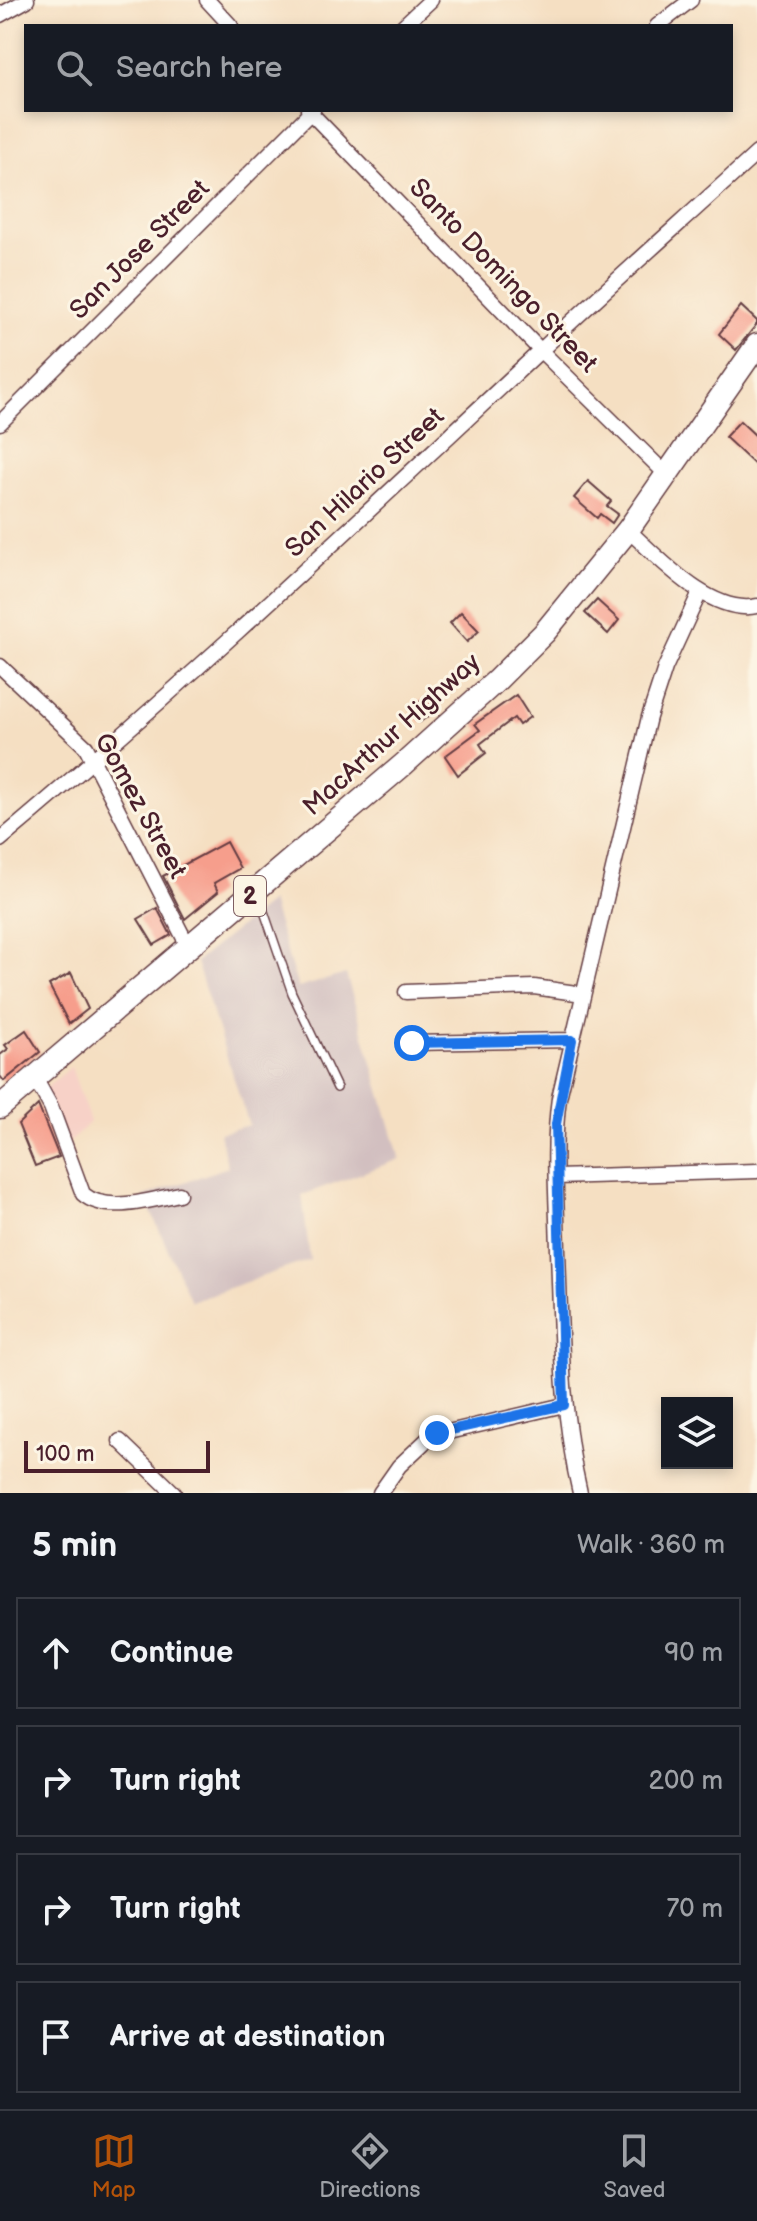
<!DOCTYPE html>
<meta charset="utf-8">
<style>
:root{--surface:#171b24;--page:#20242c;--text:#f1f3f6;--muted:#9ea1a6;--line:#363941;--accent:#b45309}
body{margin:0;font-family:"Balsamiq Sans",sans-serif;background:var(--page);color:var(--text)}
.controls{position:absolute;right:24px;bottom:24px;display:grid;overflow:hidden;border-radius:0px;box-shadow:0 4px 12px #0003}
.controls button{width:72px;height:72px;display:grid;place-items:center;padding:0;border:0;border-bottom:2px solid var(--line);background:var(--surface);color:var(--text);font:40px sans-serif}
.scale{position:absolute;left:24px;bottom:20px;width:186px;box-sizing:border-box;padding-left:8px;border:4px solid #4a1f2b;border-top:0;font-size:22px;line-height:28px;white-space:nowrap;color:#4a1f2b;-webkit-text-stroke:6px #fcf5e5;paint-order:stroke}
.stop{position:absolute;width:24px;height:24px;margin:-18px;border:6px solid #1a73e8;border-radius:50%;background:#fff}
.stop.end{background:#1a73e8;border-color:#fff;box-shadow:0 2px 8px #0008}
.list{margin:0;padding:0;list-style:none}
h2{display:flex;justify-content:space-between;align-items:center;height:104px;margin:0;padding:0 32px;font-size:34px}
h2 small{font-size:26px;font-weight:400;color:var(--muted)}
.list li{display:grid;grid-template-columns:52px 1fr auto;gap:24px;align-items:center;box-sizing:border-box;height:112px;margin:0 16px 16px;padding:0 16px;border:2px solid var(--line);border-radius:0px}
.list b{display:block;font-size:30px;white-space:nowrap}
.list em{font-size:26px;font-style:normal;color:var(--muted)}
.icon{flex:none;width:44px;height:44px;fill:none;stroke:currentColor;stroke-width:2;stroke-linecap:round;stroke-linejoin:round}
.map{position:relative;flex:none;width:757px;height:1493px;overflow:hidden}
.search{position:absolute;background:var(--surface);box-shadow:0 4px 12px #0003;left:24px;right:24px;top:24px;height:88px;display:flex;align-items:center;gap:20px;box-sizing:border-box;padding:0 28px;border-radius:0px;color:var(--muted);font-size:30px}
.sheet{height:616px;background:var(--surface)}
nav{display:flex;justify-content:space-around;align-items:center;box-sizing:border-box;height:112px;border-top:2px solid var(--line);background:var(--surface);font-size:22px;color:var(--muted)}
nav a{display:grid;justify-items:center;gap:4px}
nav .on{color:var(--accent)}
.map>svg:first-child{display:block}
.built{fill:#f7d1c7}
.industrial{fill:#d2bfc0}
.building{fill:#f69e8c}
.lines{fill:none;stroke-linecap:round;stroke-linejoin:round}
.service-casing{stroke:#643c42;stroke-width:10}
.minor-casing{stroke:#643c42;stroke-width:17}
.trunk-casing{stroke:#643c42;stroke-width:25}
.service{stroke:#fff;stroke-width:7}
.minor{stroke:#fff;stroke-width:14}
.trunk{stroke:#fff;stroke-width:22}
.route{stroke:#1a73e8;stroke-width:10}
.labels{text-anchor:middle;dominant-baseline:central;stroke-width:6;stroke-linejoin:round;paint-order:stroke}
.shield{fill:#fcf5e5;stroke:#7f5f63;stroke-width:2}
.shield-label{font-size:24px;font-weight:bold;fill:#4a1f2b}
.street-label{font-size:26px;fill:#4a1f2b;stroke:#fcf5e5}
</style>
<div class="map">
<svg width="757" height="1493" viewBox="0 0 757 1493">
<rect width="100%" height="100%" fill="#fcf5e5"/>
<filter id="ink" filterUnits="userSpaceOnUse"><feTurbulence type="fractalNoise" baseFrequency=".0125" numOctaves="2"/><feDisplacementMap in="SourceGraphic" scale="16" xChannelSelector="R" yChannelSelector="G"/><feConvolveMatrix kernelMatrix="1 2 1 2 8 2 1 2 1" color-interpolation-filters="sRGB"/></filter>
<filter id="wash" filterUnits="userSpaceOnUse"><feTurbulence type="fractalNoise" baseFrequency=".006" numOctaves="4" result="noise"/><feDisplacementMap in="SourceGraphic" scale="32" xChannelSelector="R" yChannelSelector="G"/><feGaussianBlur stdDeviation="1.8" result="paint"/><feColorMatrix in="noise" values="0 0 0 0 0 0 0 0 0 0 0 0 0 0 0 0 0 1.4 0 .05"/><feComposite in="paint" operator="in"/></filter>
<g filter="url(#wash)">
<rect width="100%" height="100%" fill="#f5dfc2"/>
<!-- built -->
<path class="built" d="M71 1067 90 1122 68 1144 45 1089Z"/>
<!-- industrial -->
<path class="industrial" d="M271 902 298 988 346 974 400 1159 302 1195 310 1260 191 1301 144 1196 228 1167 219 1133 249 1125 196 962Z"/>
<g id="blocks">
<!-- building -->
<path class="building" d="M741 306 757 321V324L736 350 719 334Z
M740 421 757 437V467L725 437Z
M588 481 611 501 607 506 618 514 612 523 600 514 597 518 574 498Z
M597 600 619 620 608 634 585 613Z
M461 612 479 631 467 642 450 623Z
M516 695 530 717 519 725 514 718 480 744 486 753 458 775 445 756 480 730 475 724Z
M427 697 436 710 420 722 410 709Z
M226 842 240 868 214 883 218 892 185 919 163 876Z
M157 908 171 935 154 945 138 919Z
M71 973 88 1009 69 1024 49 985Z
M26 1030 40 1052 4 1081 0 1076V1055L8 1049 5 1045Z
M38 1105 59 1157 35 1166 18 1124Z"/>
</g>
</g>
<g filter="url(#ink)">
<use href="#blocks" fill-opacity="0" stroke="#643c42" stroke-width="2"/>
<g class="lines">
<defs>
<path id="service" d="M258 894 292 993 337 1088"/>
<path id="minor" d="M207 0 231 26
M0 15 27 0
M403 26 431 0
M657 26 691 0
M308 110 540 350 666 474
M0 423 313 110
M628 530C659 558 711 616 757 606
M0 666 86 747 189 948
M0 840C185 685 361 518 538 353 610 285 684 220 757 153
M406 992 534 987 583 994
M412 1043 572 1040
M35 1078 51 1107 83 1194C106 1214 151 1200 179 1194
M556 1177 757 1171
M120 1441 174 1493
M380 1493 399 1466 431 1436 564 1405
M580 1493C561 1413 561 1333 558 1251 557 1200 552 1148 559 1098L649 717 665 668 700 592"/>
<path id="trunk" d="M0 1107 404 764 496 681 544 633 628 530 757 345"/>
</defs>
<!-- service casing -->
<use href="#service" class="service-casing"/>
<!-- minor casing -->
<use href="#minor" class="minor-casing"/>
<!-- trunk casing -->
<use href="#trunk" class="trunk-casing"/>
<!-- service -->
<use href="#service" class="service"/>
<!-- minor -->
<use href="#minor" class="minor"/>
<!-- trunk -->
<use href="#trunk" class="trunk"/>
</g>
</g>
<g class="lines" filter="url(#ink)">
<!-- route -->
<path class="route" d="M412 1043 572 1040 556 1124 564 1405 437 1433"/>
</g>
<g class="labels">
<!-- shield labels -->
<rect class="shield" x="234" y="876" width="32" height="40" rx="6"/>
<g class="shield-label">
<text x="250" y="896">2</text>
</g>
<!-- street labels -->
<g class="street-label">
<text transform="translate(140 250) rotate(-45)">San Jose Street</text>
<text transform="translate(503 276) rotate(46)">Santo Domingo Street</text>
<text transform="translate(365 483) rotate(-43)">San Hilario Street</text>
<text transform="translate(392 735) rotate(-42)">MacArthur Highway</text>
<text transform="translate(140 806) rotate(61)">Gomez Street</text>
</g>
</g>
</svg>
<div class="controls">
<button><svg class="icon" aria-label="layers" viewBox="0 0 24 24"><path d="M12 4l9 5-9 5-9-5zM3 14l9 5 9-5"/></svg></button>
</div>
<div class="scale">100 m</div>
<div class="stop" style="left:412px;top:1043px"></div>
<div class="stop end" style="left:437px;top:1433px"></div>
<div class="search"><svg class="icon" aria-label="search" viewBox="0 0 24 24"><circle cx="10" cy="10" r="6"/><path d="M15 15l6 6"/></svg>Search here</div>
</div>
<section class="sheet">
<h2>5 min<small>Walk · 360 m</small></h2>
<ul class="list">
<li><svg class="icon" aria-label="ahead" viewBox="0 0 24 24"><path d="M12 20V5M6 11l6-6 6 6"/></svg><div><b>Continue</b></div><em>90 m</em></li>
<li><svg class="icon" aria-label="right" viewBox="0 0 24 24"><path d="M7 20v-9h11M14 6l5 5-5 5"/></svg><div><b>Turn right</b></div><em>200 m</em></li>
<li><svg class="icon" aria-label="right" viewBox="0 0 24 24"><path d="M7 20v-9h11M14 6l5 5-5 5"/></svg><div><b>Turn right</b></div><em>70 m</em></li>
<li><svg class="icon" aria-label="arrive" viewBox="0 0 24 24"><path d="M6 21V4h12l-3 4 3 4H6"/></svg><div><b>Arrive at destination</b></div></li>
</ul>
</section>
<nav>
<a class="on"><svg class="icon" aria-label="map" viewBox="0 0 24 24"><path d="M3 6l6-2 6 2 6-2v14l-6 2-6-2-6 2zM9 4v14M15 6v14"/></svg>Map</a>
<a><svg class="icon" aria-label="directions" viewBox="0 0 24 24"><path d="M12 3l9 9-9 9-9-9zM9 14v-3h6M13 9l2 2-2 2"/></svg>Directions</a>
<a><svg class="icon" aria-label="saved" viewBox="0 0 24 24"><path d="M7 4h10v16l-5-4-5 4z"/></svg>Saved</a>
</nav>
